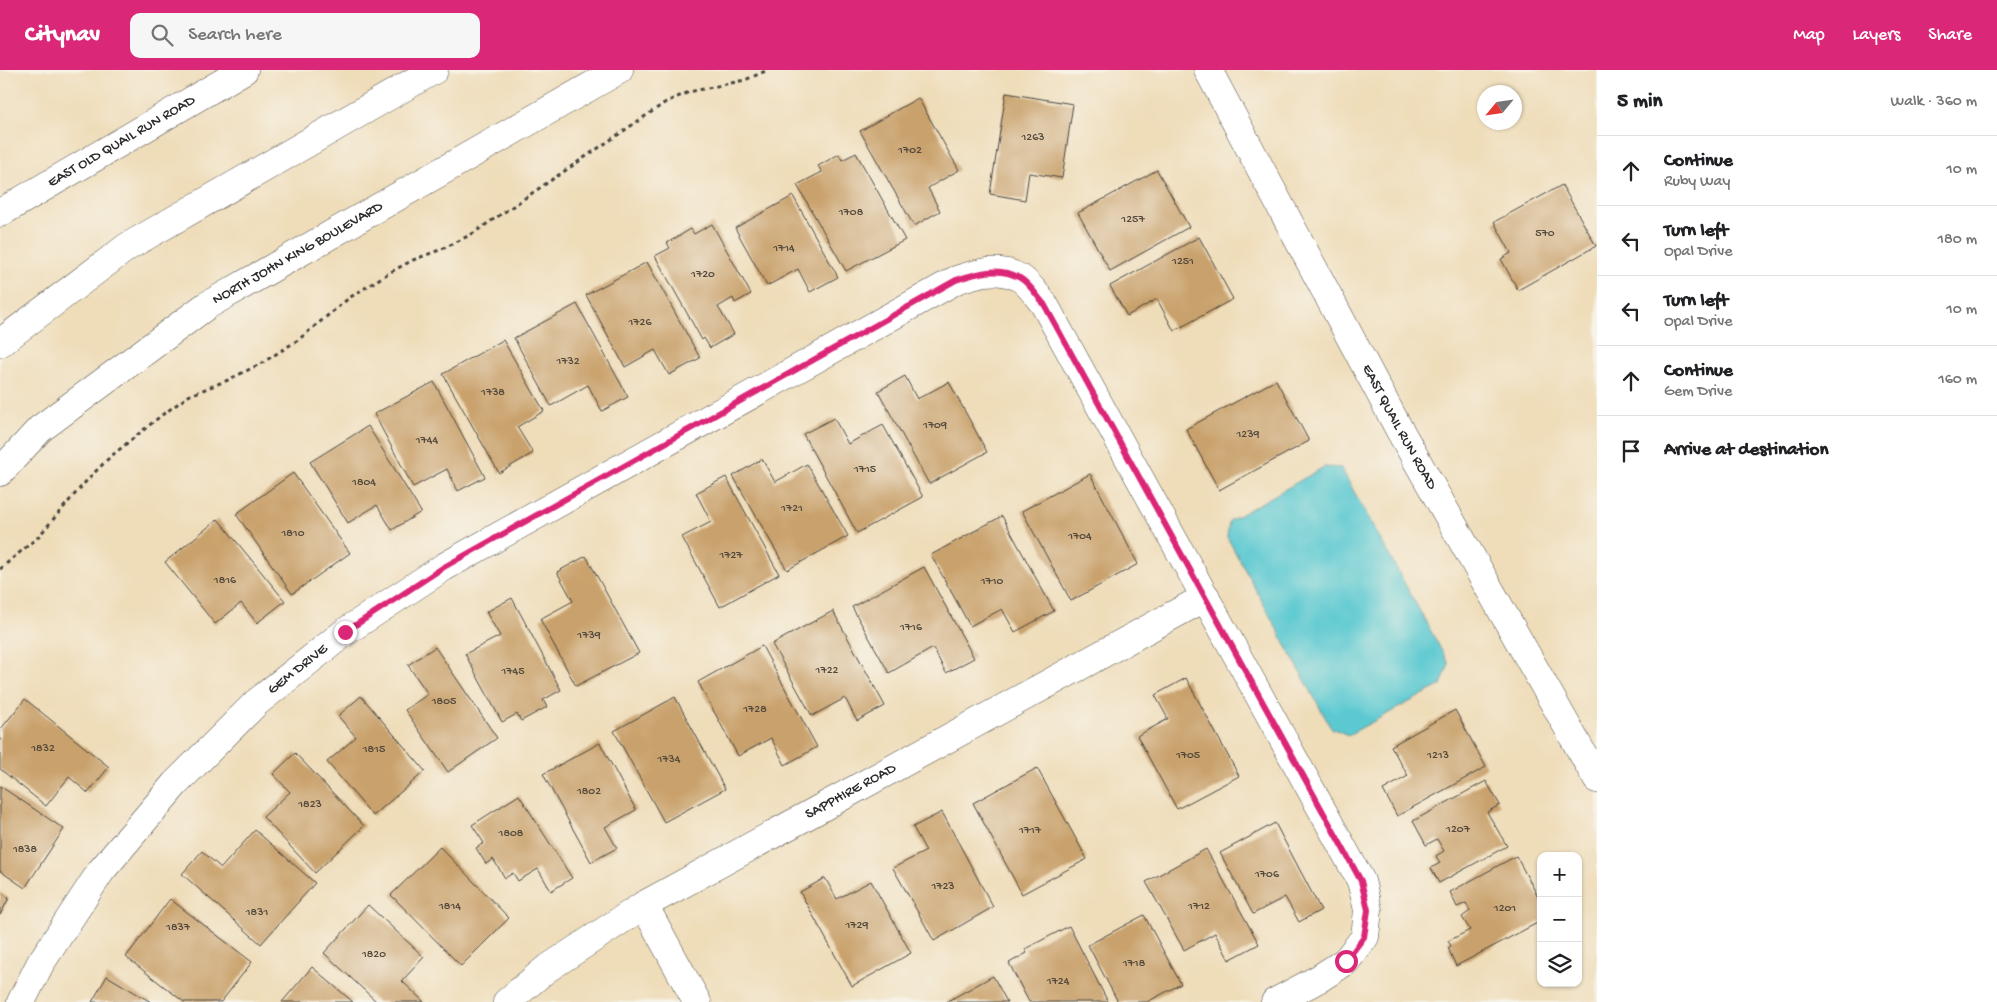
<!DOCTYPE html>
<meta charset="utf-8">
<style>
:root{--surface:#fff;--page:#f6f6f6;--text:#202124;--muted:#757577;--line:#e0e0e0;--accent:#db2777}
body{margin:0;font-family:"Gochi Hand",sans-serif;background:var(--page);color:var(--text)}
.controls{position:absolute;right:15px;bottom:15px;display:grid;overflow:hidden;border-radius:10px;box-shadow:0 1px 4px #0004}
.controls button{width:45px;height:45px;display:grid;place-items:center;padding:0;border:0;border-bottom:1px solid var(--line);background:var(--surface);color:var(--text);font:25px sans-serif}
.compass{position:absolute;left:1477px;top:15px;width:45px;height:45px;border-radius:50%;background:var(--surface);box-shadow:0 1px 4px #0004;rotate:241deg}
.stop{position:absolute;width:15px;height:15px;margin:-11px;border:4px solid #db2777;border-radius:50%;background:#fff}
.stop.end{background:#db2777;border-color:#fff;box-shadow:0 1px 5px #0008}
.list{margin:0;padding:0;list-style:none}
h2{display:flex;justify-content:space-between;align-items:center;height:65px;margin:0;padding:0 20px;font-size:21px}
h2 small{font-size:16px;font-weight:400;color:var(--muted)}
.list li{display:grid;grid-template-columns:32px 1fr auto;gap:15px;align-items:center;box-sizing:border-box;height:70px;padding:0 20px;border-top:1px solid var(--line)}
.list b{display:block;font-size:19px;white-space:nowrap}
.list p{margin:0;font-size:16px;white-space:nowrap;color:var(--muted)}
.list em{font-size:16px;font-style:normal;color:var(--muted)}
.icon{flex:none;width:28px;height:28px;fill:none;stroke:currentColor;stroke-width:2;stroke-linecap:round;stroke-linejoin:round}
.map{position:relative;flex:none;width:1597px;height:932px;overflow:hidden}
header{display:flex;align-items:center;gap:30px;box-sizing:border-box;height:70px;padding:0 25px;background:var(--accent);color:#fff}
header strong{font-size:24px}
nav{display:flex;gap:28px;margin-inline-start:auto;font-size:18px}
.search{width:350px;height:45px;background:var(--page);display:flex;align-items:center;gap:12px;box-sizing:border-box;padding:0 18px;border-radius:10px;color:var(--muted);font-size:19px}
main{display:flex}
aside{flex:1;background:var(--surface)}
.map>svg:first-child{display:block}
.water{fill:#5cc9d1;stroke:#447a7e}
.building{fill:#c9a16c}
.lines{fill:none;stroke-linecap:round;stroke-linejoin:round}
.street-casing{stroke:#484640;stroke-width:29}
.secondary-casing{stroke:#484640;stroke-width:29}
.primary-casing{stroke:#484640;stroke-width:29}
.path{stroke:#484640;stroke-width:3;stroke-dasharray:4 4;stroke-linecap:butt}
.street{stroke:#fff;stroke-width:28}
.secondary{stroke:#fff;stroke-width:28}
.primary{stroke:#fff;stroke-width:28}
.route{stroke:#db2777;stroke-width:6}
.labels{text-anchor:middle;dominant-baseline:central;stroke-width:4.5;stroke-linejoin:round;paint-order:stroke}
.number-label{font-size:12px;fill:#52483b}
.street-label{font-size:15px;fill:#2b2b2b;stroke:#f7f3e8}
</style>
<header>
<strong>Citynav</strong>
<div class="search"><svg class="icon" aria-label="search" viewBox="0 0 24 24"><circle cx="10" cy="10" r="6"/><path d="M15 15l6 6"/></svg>Search here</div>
<nav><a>Map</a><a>Layers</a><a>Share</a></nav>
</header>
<main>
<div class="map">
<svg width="1597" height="932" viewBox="0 0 1597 932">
<rect width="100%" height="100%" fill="#f7f3e8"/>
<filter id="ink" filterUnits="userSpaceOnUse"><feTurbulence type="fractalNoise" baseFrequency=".02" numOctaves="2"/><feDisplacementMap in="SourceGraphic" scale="10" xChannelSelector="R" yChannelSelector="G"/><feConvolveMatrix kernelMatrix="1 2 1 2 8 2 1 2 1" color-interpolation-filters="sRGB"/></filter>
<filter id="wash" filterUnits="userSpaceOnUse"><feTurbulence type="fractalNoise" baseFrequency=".0096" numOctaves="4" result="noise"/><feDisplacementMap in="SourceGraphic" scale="20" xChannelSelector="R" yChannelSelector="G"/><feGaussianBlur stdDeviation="1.12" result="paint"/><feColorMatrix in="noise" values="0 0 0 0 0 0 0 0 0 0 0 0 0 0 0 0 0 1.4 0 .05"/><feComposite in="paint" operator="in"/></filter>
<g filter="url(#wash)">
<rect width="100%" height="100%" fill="#efddba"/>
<!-- water -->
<path class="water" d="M1324 397 1341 398 1449 594 1441 615 1348 665 1331 658 1227 467 1229 451Z"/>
<g id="blocks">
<!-- building -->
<path class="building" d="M1006 23 1073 34 1062 108 1029 103 1025 130 990 124Z
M918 28 959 100 928 118 940 141 914 156 860 61Z
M856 83 905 170 846 201 797 115 822 102 818 96 839 84 842 90Z
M1157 100 1189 157 1110 201 1078 143Z
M1562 115 1596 176 1518 220 1501 189 1511 183 1494 152Z
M793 126 838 207 810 222 798 199 767 216 735 158Z
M712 154 751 224 735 233 733 228 718 237 734 264 710 278 704 268 702 270 655 186 670 178 667 173 691 159 694 164Z
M1199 167 1233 229 1174 261 1157 229 1127 246 1110 216Z
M647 192 700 288 669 305 655 280 625 297 586 225Z
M577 234 628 327 602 341 588 315 551 336 514 268Z
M503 270 544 341 517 357 533 383 499 403 443 304Z
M905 306 917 329 949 312 987 382 929 414 878 321Z
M1276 310 1309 371 1219 420 1186 359Z
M434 312 485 407 458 421 447 399 413 417 374 344Z
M834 348 848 374 883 355 923 427 857 463 803 364Z
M368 356 421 442 392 460 377 435 348 453 310 392Z
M762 389 775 412 807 394 848 466 787 500 733 406Z
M293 403 350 483 292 524 236 444Z
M1090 404 1138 494 1071 531 1022 441Z
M726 407 779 504 720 537 682 467 711 452 696 423Z
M1002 446 1054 541 1015 562 1002 539 970 556 931 485Z
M218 449 285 531 257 553 241 533 215 554 165 492Z
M586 486 639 583 576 616 540 549 573 531 557 502Z
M924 497 974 588 946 603 933 578 889 603 852 537Z
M512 528 561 620 543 630 547 637 521 651 517 644 502 652 465 584 500 566 486 542Z
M833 541 885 636 857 651 845 628 812 646 772 574Z
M762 576 817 677 785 695 771 668 738 686 698 612Z
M435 577 497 668 448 702 405 640 428 624 408 595Z
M1186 608 1239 706 1177 739 1137 666 1168 649 1155 625Z
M361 626 425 701 373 746 327 692 356 667 338 646Z
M675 627 725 719 664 752 614 661Z
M25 629 109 697 88 723 69 707 46 736 0 699V660Z
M1455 640 1486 697 1397 746 1383 720 1408 706 1391 676Z
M600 673 636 740 605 757 617 778 591 792 543 704Z
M295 683 364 756 315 803 263 747 290 722 273 704Z
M1037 698 1087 789 1022 824 973 733Z
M1486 711 1500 735 1487 742 1507 776 1439 813 1431 798 1440 793 1436 786 1444 781 1437 769 1426 775 1413 751Z
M0 716 64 759 25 818 0 801Z
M519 725 572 808 551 821 538 799 518 811 513 803 505 808 493 789 486 794 476 778 484 773 472 755Z
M942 742 993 837 934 871 893 798 926 781 913 757Z
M1275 753 1321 840 1299 852 1285 827 1253 844 1220 783Z
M255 760 315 813 261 874 182 804 202 781 221 798Z
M440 777 509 848 461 896 391 825Z
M1206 779 1259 874 1229 890 1215 863 1184 880 1146 812Z
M1516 786 1541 832V851L1456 896 1448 878 1451 876 1448 871 1470 860 1462 847 1470 841 1466 833 1457 837 1450 822Z
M825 808 837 829 871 811 911 883 852 916 800 822Z
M0 822 9 828 0 845Z
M170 829 252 892 221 932H184L126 887Z
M368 835 424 887 402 911 424 932H377L324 883Z
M1144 845 1181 914 1147 932H1118L1088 875Z
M1069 856 1108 932H1029L1009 893 1027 883 1025 879Z
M312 897 353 932H282Z
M107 906 151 932H92Z
M993 906 1007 932H946Z"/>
</g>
</g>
<g filter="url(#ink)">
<use href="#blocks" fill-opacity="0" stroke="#484640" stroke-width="1"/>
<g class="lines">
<defs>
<g id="street">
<path id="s1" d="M0 143 244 0"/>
<path d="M644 835 697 932"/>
<path id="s2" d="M21 932 40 894 101 801 175 714 256 633 345 562 444 497 956 210C977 203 999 196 1020 208 1029 213 1037 226 1044 234L1361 811 1368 840 1365 867 1346 891 1320 908 1275 932"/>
<path id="s3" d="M507 932 545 900 644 835 1206 527"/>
</g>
<g id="secondary">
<path id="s4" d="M1208 0 1399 359 1597 709"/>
</g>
<g id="primary">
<path d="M0 273 127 177 434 0"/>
<path id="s5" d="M0 402 40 359 206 236 619 0"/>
</g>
</defs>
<!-- street casing -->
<use href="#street" class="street-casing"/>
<!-- secondary casing -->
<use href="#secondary" class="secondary-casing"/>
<!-- primary casing -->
<use href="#primary" class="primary-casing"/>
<!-- path -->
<path class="path" d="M0 499 38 467 88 409 110 387 162 345 190 325 228 310 262 293 298 270 349 228 387 204 413 190 442 179 472 164 666 32 689 22 745 10 768 0"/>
<!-- street -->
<use href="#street" class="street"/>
<!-- secondary -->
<use href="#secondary" class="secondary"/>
<!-- primary -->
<use href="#primary" class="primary"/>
</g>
</g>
<g class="lines" filter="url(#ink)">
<!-- route -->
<path class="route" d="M345 562 444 497 956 210C977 203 999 196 1020 208 1029 213 1037 226 1044 234L1361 811 1368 840 1364 867 1346 891"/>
</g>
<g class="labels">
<!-- number labels -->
<g class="number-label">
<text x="1033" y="68">1263</text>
<text x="910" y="81">1702</text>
<text x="851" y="143">1708</text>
<text x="1133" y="150">1257</text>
<text x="1545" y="164">570</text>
<text x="784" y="179">1714</text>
<text x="1183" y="192">1251</text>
<text x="703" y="205">1720</text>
<text x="640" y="253">1726</text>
<text x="568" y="292">1732</text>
<text x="493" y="323">1738</text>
<text x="935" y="356">1709</text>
<text x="1248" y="365">1239</text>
<text x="427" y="371">1744</text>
<text x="865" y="400">1715</text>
<text x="364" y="413">1804</text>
<text x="792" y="439">1721</text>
<text x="293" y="464">1810</text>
<text x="1080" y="467">1704</text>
<text x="731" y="486">1727</text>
<text x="225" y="511">1816</text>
<text x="992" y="512">1710</text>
<text x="911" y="558">1716</text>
<text x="589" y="566">1739</text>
<text x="827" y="601">1722</text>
<text x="513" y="602">1745</text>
<text x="444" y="632">1805</text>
<text x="755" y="640">1728</text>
<text x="43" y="679">1832</text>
<text x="374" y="680">1815</text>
<text x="1188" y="686">1705</text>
<text x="1438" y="686">1213</text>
<text x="669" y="690">1734</text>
<text x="589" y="722">1802</text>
<text x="310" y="735">1823</text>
<text x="1458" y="760">1207</text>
<text x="1030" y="761">1717</text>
<text x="511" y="764">1808</text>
<text x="25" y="780">1838</text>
<text x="1267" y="805">1706</text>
<text x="943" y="817">1723</text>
<text x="450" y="837">1814</text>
<text x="1199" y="837">1712</text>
<text x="1505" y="839">1201</text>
<text x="257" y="843">1831</text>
<text x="857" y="856">1729</text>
<text x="178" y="858">1837</text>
<text x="374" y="885">1820</text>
<text x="1134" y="894">1718</text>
<text x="1058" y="912">1724</text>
</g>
<!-- street labels -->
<g class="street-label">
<text stroke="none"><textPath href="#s1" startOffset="141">EAST OLD QUAIL RUN ROAD</textPath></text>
<text stroke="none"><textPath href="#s5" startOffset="371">NORTH JOHN KING BOULEVARD</textPath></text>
<text stroke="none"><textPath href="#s4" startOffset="405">EAST QUAIL RUN ROAD</textPath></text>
<text stroke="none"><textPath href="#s2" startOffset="436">GEM DRIVE</textPath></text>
<text stroke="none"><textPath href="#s3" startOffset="404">SAPPHIRE ROAD</textPath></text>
</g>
</g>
</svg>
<div class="controls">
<button>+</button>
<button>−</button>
<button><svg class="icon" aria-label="layers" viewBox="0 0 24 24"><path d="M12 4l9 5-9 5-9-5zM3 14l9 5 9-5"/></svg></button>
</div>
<svg class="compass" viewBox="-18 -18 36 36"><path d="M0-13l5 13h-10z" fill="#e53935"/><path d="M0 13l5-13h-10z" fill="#757577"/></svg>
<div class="stop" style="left:1346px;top:891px"></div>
<div class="stop end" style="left:345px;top:562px"></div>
</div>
<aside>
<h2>5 min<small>Walk · 360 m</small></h2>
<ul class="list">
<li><svg class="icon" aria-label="ahead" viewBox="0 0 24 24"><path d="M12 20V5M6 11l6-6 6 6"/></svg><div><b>Continue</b><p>Ruby Way</p></div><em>10 m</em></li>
<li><svg class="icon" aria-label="left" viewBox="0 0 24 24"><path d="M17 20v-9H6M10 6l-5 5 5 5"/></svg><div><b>Turn left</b><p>Opal Drive</p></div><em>180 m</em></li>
<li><svg class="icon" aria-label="left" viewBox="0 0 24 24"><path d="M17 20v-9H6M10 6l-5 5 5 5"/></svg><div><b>Turn left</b><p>Opal Drive</p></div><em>10 m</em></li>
<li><svg class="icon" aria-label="ahead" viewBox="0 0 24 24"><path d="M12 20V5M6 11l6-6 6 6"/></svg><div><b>Continue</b><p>Gem Drive</p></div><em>160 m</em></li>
<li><svg class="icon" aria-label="arrive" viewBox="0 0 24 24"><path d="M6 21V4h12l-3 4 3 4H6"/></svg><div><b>Arrive at destination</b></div></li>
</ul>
</aside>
</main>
